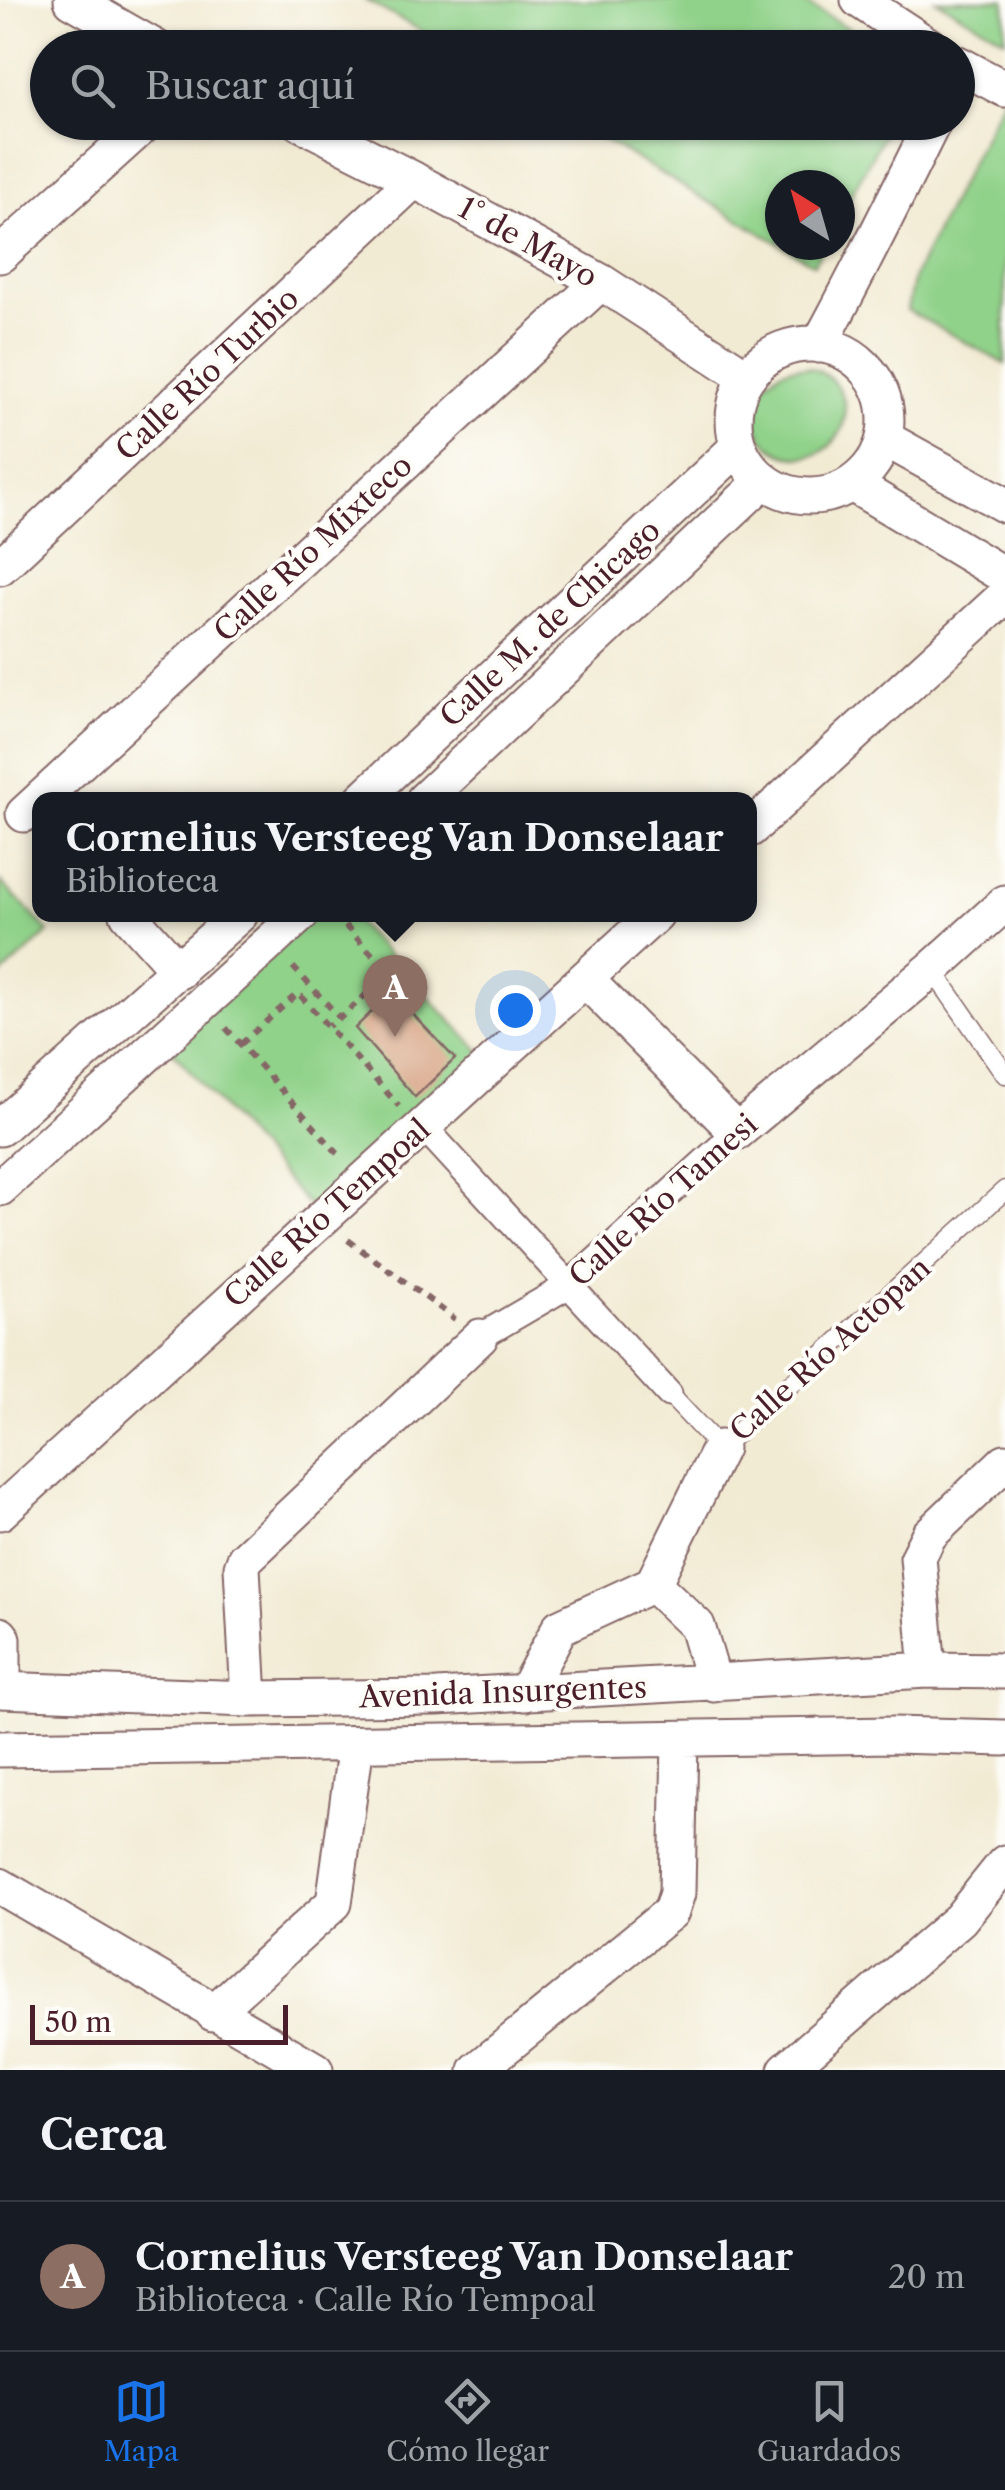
<!DOCTYPE html>
<html lang="es">
<meta charset="utf-8">
<style>
:root{--surface:#171b24;--page:#242831;--text:#f1f3f6;--muted:#9ea1a6;--line:#363941;--accent:#1a73e8}
body{margin:0;font-family:"Libre Caslon Text",serif;background:var(--page);color:var(--text)}
.compass{position:absolute;left:765px;top:170px;width:90px;height:90px;border-radius:50%;background:var(--surface);box-shadow:0 2px 8px #0004;rotate:323deg}
.scale{position:absolute;left:30px;bottom:25px;width:258px;box-sizing:border-box;padding-left:10px;border:5px solid #4a1f2b;border-top:0;font-size:28px;line-height:35px;white-space:nowrap;color:#4a1f2b;-webkit-text-stroke:8px #fdfcf7;paint-order:stroke}
.you{position:absolute;left:515px;top:1010px;width:35px;height:35px;margin:-25px;border:8px solid #fff;border-radius:50%;background:#1a73e8;box-shadow:0 0 0 15px #1a73e833}
.badge{display:grid;place-items:center;width:65px;height:65px;border-radius:50%;background:var(--accent);color:#fff;font-size:32px;font-weight:700}
.pin{position:absolute;translate:-50% -82px;filter:drop-shadow(0 2px 5px #0008)}
.pin::after{content:'';position:absolute;top:52px;width:35px;height:30px;background:inherit;clip-path:polygon(0 0,100% 0,50% 100%)}
.popup{position:absolute;left:32px;top:792px;width:725px;height:130px;box-sizing:border-box;display:grid;place-content:center;border-radius:20px;background:var(--surface);filter:drop-shadow(0 2px 8px #0005);font-size:32px;white-space:nowrap;color:var(--muted)}
.popup b{font-size:38px;color:var(--text)}
.popup::after{content:'';position:absolute;left:50%;top:100%;margin-left:-20px;border:20px solid transparent;border-top-color:var(--surface)}
.list{margin:0;padding:0;list-style:none}
h2{display:flex;justify-content:space-between;align-items:center;height:130px;margin:0;padding:0 40px;font-size:42px}
h2 small{font-size:32px;font-weight:400;color:var(--muted)}
.list li{display:grid;grid-template-columns:65px 1fr auto;gap:30px;align-items:center;box-sizing:border-box;height:150px;padding:0 40px;border-top:2px solid var(--line)}
.list b{display:block;font-size:38px;white-space:nowrap}
.list p{margin:0;font-size:32px;white-space:nowrap;color:var(--muted)}
.list em{font-size:32px;font-style:normal;color:var(--muted)}
.icon{flex:none;width:55px;height:55px;fill:none;stroke:currentColor;stroke-width:2;stroke-linecap:round;stroke-linejoin:round}
.map{position:relative;flex:none;width:1005px;height:2070px;overflow:hidden}
.search{position:absolute;background:var(--surface);box-shadow:0 2px 8px #0004;left:30px;right:30px;top:30px;height:110px;display:flex;align-items:center;gap:25px;box-sizing:border-box;padding:0 35px;border-radius:55px;color:var(--muted);font-size:38px}
.sheet{height:280px;background:var(--surface)}
nav{display:flex;justify-content:space-around;align-items:center;box-sizing:border-box;height:140px;border-top:2px solid var(--line);background:var(--surface);font-size:28px;color:var(--muted)}
nav a{display:grid;justify-items:center;gap:5px}
nav .on{color:var(--accent)}
.map>svg:first-child{display:block}
.green{fill:#90d28a;stroke:#6d785a;stroke-width:2.5}
.building{fill:#d9a789}
.lines{fill:none;stroke-linecap:round;stroke-linejoin:round}
.service-casing{stroke:#856666;stroke-width:21}
.pedestrian-casing{stroke:#856666;stroke-width:29}
.minor-casing{stroke:#856666;stroke-width:39}
.path{stroke:#856666;stroke-width:6;stroke-dasharray:8 8;stroke-linecap:butt}
.service{stroke:#fff;stroke-width:18}
.pedestrian{stroke:#fff;stroke-width:25}
.minor{stroke:#fff;stroke-width:35}
.labels{text-anchor:middle;dominant-baseline:central;stroke-width:8;stroke-linejoin:round;paint-order:stroke}
.street-label{font-size:30px;fill:#4a1f2b;stroke:#fdfcf7}
</style>
<div class="map">
<svg width="1005" height="2070" viewBox="0 0 1005 2070">
<rect width="100%" height="100%" fill="#fdfcf7"/>
<filter id="ink" filterUnits="userSpaceOnUse"><feTurbulence type="fractalNoise" baseFrequency=".01" numOctaves="2"/><feDisplacementMap in="SourceGraphic" scale="20" xChannelSelector="R" yChannelSelector="G"/><feConvolveMatrix kernelMatrix="1 2 1 2 8 2 1 2 1" color-interpolation-filters="sRGB"/></filter>
<filter id="wash" filterUnits="userSpaceOnUse"><feTurbulence type="fractalNoise" baseFrequency=".0048" numOctaves="4" result="noise"/><feDisplacementMap in="SourceGraphic" scale="40" xChannelSelector="R" yChannelSelector="G"/><feGaussianBlur stdDeviation="2.25" result="paint"/><feColorMatrix in="noise" values="0 0 0 0 0 0 0 0 0 0 0 0 0 0 0 0 0 1.4 0 .05"/><feComposite in="paint" operator="in"/></filter>
<g filter="url(#wash)">
<rect width="100%" height="100%" fill="#f2ebd4"/>
<!-- green -->
<path class="green" d="M365 0H799L882 47H451Z
M936 0H1005V39Z
M1003 98 1005 100V364L907 310 914 276Z
M576 123 889 122 890 123 840 215V185H780V244Z
M781 245H824L814 264Z
M755 412a45 45 0 1 1 90 0a45 45 0 1 1-90 0Z
M0 881 49 932 0 977Z
M301 915H349L492 1063 320 1219 163 1040Z"/>
<g id="blocks">
<!-- building -->
<path class="building" d="M392 992 455 1059 415 1097 355 1028Z"/>
</g>
</g>
<g filter="url(#ink)">
<use href="#blocks" fill-opacity="0" stroke="#856666" stroke-width="2.5"/>
<g class="lines">
<defs>
<path id="service" d="M932 969 1005 1074
M669 1394 720 1448 1005 1190"/>
<path id="pedestrian" d="M423 1126 669 1394
M480 1337 569 1285 737 1132"/>
<path id="minor" d="M72 0 156 48
M859 0 932 48
M958 64 1005 89
M299 122 414 180 601 282 747 377
M0 255 147 122
M734 420a76 76 0 1 1 152 0a76 76 0 1 1-152 0Z
M819 345C859 272 896 197 933 122
M884 438 1005 505
M852 484 1005 576
M0 567 414 180
M362 800 738 447
M424 800 763 481
M24 814 601 282
M750 829 1005 596
M128 914 179 971
M585 979 737 1132 932 969 1005 903
M0 1128 240 914
M0 1188 301 914
M0 1512 656 914
M653 1584 697 1626 714 1684
M0 1635 3 1639V1690
M928 1670 918 1557 929 1535 1005 1462
M0 1690 249 1699 437 1697 928 1670 1005 1671
M525 1693 560 1627 653 1584 720 1448
M249 1699 242 1567 245 1559 480 1337
M0 1749 893 1735 1005 1738
M0 1886 315 2070
M213 2013 334 1903 356 1744
M477 2070 671 1912 677 1893 680 1739
M786 2070 960 1919 1005 1863"/>
</defs>
<!-- service casing -->
<use href="#service" class="service-casing"/>
<!-- pedestrian casing -->
<use href="#pedestrian" class="pedestrian-casing"/>
<!-- minor casing -->
<use href="#minor" class="minor-casing"/>
<!-- path -->
<path class="path" d="M334 914 390 973 340 1018
M293 967 340 1018 328 1026
M226 1028 341 1157
M241 1044 298 993 399 1106
M348 1240 455 1319"/>
<!-- service -->
<use href="#service" class="service"/>
<!-- pedestrian -->
<use href="#pedestrian" class="pedestrian"/>
<!-- minor -->
<use href="#minor" class="minor"/>
</g>
</g>
<g class="labels">
<!-- street labels -->
<g class="street-label">
<text transform="translate(528 242) rotate(29)">1° de Mayo</text>
<text transform="translate(207 374) rotate(-43)">Calle Río Turbio</text>
<text transform="translate(313 548) rotate(-43)">Calle Río Mixteco</text>
<text transform="translate(550 623) rotate(-43)">Calle M. de Chicago</text>
<text transform="translate(663 1200) rotate(-42)">Calle Río Tamesi</text>
<text transform="translate(327 1213) rotate(-42)">Calle Río Tempoal</text>
<text transform="translate(830 1349) rotate(-42)">Calle Río Actopan</text>
<text transform="translate(503 1692) rotate(-2)">Avenida Insurgentes</text>
</g>
</g>
</svg>
<svg class="compass" viewBox="-18 -18 36 36"><path d="M0-13l5 13h-10z" fill="#e53935"/><path d="M0 13l5-13h-10z" fill="#9ea1a6"/></svg>
<div class="scale">50 m</div>
<div class="you"></div>
<div class="pin badge" style="left:395px;top:1037px;background:#8d6e63">A</div>
<div class="popup"><b>Cornelius Versteeg Van Donselaar</b>Biblioteca</div>
<div class="search"><svg class="icon" aria-label="search" viewBox="0 0 24 24"><circle cx="10" cy="10" r="6"/><path d="M15 15l6 6"/></svg>Buscar aquí</div>
</div>
<section class="sheet">
<h2>Cerca<small></small></h2>
<ul class="list">
<li><span class="badge" style="background:#8d6e63">A</span><div><b>Cornelius Versteeg Van Donselaar</b><p>Biblioteca · Calle Río Tempoal</p></div><em>20 m</em></li>
</ul>
</section>
<nav>
<a class="on"><svg class="icon" aria-label="map" viewBox="0 0 24 24"><path d="M3 6l6-2 6 2 6-2v14l-6 2-6-2-6 2zM9 4v14M15 6v14"/></svg>Mapa</a>
<a><svg class="icon" aria-label="directions" viewBox="0 0 24 24"><path d="M12 3l9 9-9 9-9-9zM9 14v-3h6M13 9l2 2-2 2"/></svg>Cómo llegar</a>
<a><svg class="icon" aria-label="saved" viewBox="0 0 24 24"><path d="M7 4h10v16l-5-4-5 4z"/></svg>Guardados</a>
</nav>
